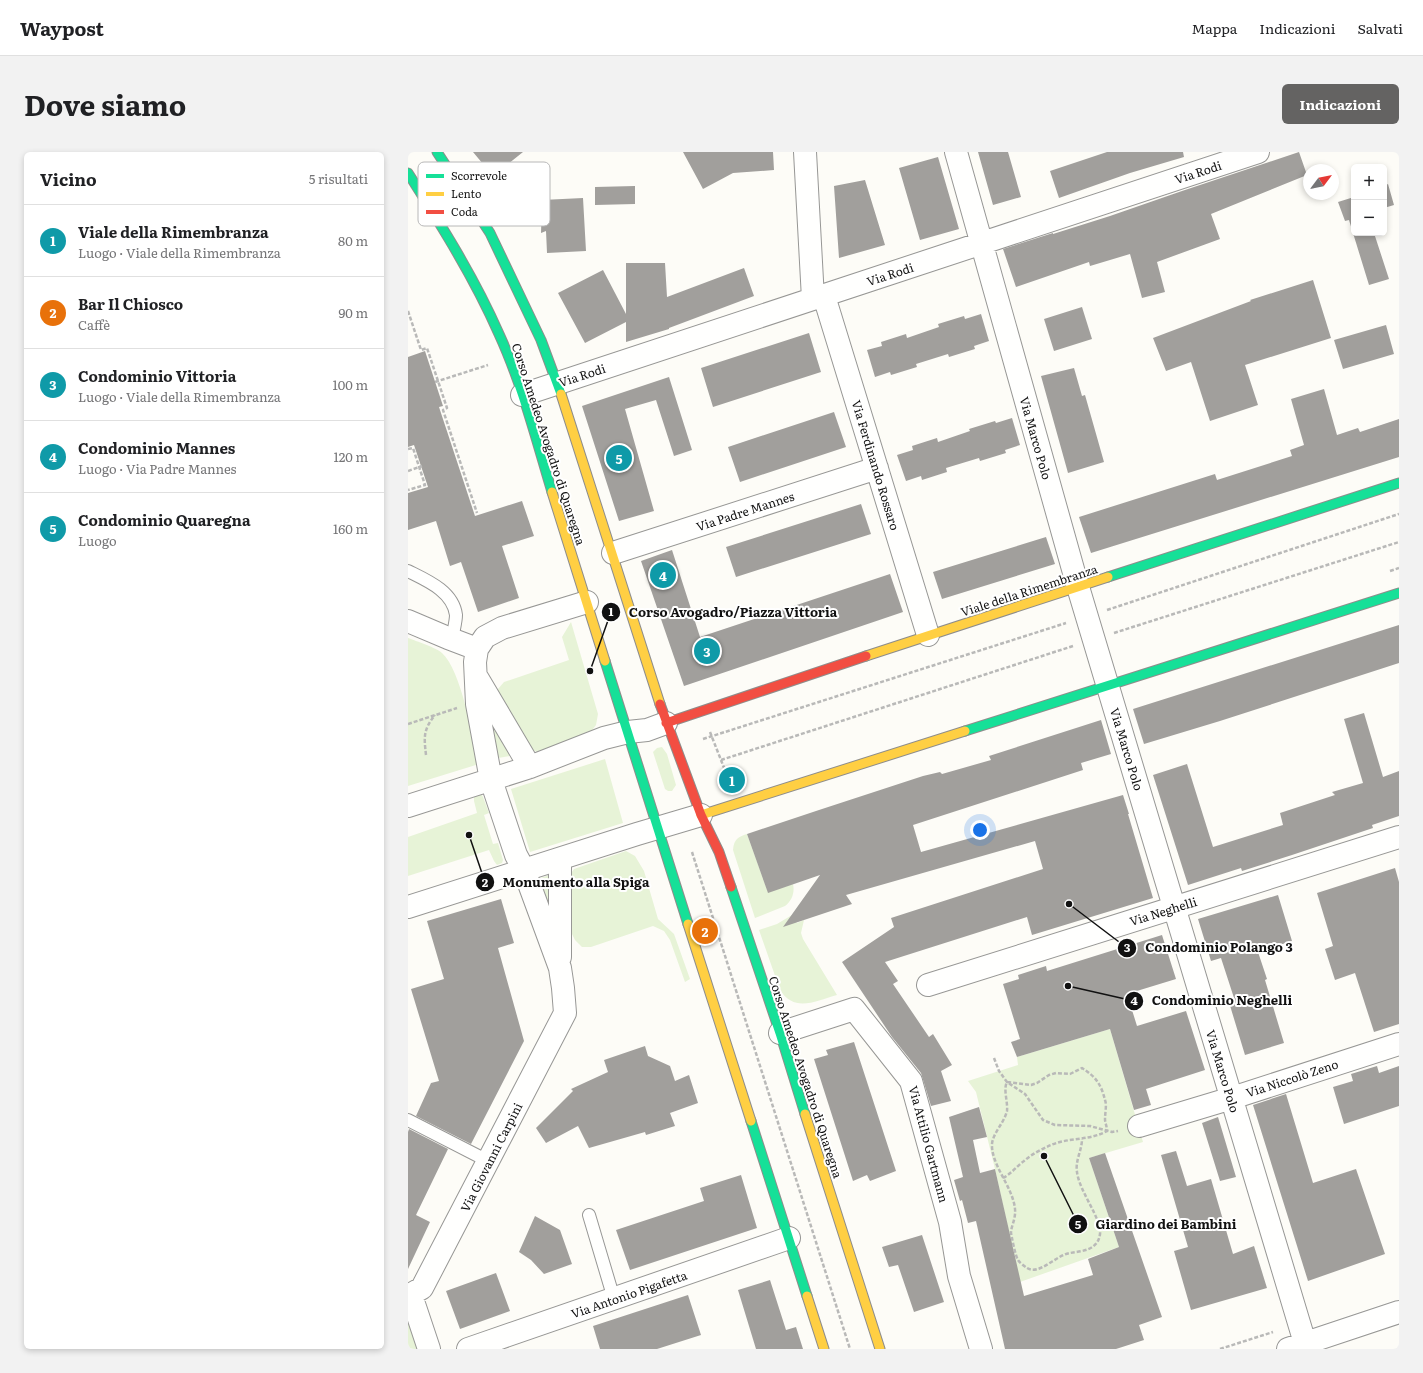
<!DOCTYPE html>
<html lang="it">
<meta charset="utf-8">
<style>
:root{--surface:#fff;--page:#f2f2f2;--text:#202124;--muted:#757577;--line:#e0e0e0;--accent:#646362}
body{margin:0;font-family:Literata,serif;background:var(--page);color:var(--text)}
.controls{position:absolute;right:12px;top:12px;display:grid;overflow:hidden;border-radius:6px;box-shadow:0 2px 6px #0003}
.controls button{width:36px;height:36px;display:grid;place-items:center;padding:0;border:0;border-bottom:1px solid var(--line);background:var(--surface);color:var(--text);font:20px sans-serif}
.compass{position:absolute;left:895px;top:12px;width:36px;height:36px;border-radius:50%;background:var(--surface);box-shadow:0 2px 6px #0003;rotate:58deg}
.you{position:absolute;left:572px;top:678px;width:14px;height:14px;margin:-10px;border:3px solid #fff;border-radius:50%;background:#1a73e8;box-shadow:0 0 0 6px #1a73e833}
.badge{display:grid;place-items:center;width:26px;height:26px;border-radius:50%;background:var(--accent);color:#fff;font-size:13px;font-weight:700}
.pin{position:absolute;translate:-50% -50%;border:2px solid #fff;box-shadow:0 1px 4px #0006}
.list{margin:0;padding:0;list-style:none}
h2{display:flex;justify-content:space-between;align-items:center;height:52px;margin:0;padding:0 16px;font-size:17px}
h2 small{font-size:13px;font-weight:400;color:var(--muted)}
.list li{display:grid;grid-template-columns:26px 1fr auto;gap:12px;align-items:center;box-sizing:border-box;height:72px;padding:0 16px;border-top:1px solid var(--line)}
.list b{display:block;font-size:15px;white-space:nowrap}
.list p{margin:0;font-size:13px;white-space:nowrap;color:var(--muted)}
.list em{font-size:13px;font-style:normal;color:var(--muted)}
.map{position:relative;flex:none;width:991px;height:1197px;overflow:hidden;border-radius:6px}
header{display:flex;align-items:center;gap:24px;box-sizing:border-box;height:56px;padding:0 20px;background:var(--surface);border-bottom:1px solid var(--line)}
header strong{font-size:19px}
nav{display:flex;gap:22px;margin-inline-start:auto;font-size:14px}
.intro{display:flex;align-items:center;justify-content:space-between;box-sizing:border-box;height:96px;padding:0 24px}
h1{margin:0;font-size:28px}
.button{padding:10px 18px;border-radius:6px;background:var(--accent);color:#fff;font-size:14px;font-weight:700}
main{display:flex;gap:24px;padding:0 24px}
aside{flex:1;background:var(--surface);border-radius:6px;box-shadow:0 2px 6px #0003}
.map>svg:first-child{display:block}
.green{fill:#e7f3d7}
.building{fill:#a19f9c}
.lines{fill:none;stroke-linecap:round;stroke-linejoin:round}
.lane-casing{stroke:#979795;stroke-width:14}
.street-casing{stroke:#979795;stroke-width:24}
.fast-casing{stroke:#8e8d8b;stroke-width:11}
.slow-casing{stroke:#8e8d8b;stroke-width:11}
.jam-casing{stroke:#8e8d8b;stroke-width:11}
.path{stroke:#b9b9b8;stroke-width:2.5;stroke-dasharray:4 2;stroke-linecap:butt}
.lane{stroke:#fffffe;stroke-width:12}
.street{stroke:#fffffe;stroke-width:22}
.fast{stroke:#16e098;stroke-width:9}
.slow{stroke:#ffcf43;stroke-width:9}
.jam{stroke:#f24e42;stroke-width:9}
.labels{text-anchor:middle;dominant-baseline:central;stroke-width:4;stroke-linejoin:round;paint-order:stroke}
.street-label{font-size:12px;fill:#111;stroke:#fff}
.key{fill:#fff;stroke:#b8b8b8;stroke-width:1}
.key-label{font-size:11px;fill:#111}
.leader{fill:none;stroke:#111;stroke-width:1.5}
.callout-dot{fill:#111;stroke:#fff;stroke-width:1.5}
.mark-label{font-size:12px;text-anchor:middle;font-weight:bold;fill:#fff}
.callout-label{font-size:13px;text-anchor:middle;font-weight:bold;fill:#111;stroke:#fff;stroke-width:4;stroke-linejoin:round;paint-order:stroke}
</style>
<header>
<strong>Waypost</strong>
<nav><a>Mappa</a><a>Indicazioni</a><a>Salvati</a></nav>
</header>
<div class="intro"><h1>Dove siamo</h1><a class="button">Indicazioni</a></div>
<main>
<aside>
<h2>Vicino<small>5 risultati</small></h2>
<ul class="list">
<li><span class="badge" style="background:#0f9aa8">1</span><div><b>Viale della Rimembranza</b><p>Luogo · Viale della Rimembranza</p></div><em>80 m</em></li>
<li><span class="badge" style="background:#e8710a">2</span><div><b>Bar Il Chiosco</b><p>Caffè</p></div><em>90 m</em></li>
<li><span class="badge" style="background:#0f9aa8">3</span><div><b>Condominio Vittoria</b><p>Luogo · Viale della Rimembranza</p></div><em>100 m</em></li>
<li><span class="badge" style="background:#0f9aa8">4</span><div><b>Condominio Mannes</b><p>Luogo · Via Padre Mannes</p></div><em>120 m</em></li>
<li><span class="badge" style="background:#0f9aa8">5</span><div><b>Condominio Quaregna</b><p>Luogo</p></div><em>160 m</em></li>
</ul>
</aside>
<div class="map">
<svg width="991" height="1197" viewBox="0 0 991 1197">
<rect width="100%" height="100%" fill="#fdfcf7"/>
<!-- green -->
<path class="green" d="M163 470 190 562 188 573 179 585 131 601 125 598 90 547V537L96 530 161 508 154 485Z
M0 486C8 489 29 496 34 501 53 518 65 586 71 612L0 634Z
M83 567 107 603 90 606 85 602Z
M254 595 259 602 268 633 264 639H260L257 637 245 600 249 596Z
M197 607 215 671 122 700 103 637Z
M73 642 75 645 81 661 76 663 85 692 90 691 95 708 94 711 89 713 86 709 81 698 0 724V685L69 661 66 649V644Z
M339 682 360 740 385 732C387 740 384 749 377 754L347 766 325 698C326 687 330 685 339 682Z
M218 699 227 704 236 719 250 767 266 782 282 827 277 830 262 788 256 779 245 774 183 795H174L167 788 162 778 161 724 166 717Z
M146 721 144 776 128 728Z
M384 763 389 771 396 768 393 781 395 787 429 843C407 849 387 861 372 838L351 778 369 772Z
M702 877 735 990 681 1006 711 1095 612 1130 587 1017 568 940 560 929 610 913 609 905Z
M0 1170 9 1197H0Z"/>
<!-- building -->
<path class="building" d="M65 0H115L85 24Z
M275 0H365L366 18 325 21 295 37Z
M570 0H600L613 45 585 53Z
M699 0H775L776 5 722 21 651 46 642 19Z
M891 0 899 23 803 62 812 87 749 110 757 140 734 146 722 102 682 114 681 110 608 135 595 97 645 81V82L702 64 774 39Z
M530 5 551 77 512 88 491 16Z
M457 28 477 93 431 106 426 34Z
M980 32 986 53 976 56V34Z
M227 34V52L187 53V35Z
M946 45V81H966L981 127 961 133 941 68 937 69 930 50Z
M175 46 178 99 139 101 138 79 133 81 134 48Z
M218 111H257L259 145 336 116 346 144 261 176V177L218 190V170L177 191 150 141 195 118 218 162Z
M905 128 923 186 837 213 850 253 802 269 783 210 758 219 745 186 843 149 842 148Z
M674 155 684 187 646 199 636 167Z
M573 162 581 189 566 194 567 197 541 205 540 202 508 212 509 215 483 223 482 220 467 225 459 198 474 194 473 190 498 182 499 186 531 175 530 172 556 164 557 167Z
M978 173 986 202 935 217 926 188Z
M401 181 413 220 305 255 293 216Z
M17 199 35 254 31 255 67 364 114 349 126 384 94 394 111 446 70 460 53 410 42 414 28 369 0 378V341L20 335 6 293 0 295V205Z
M666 216 674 244 677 243 696 310 660 321 633 224Z
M261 225 284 298 266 304 248 248 217 257 246 359 211 369 174 254Z
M916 237 929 283 950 276 952 280 991 267V305L683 401 671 365 807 322 809 328 884 304 882 298 896 293 883 247Z
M426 260 438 295 332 330 320 295Z
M604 266 612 293 597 298 598 301 572 309 571 306 538 316 539 320 514 328 513 324 498 329 489 303 505 298 504 294 529 286 530 290 562 279 561 277 587 269 588 271Z
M453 352 463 382 328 425 318 395Z
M638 385 647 412 534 447 525 420Z
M264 398 292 485 482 422 495 460 276 534 233 409Z
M991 473V511L812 569 736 592 725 557Z
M956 561 975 625 991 619V664L964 673 965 676 884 703 834 719 833 716 780 733 745 623 779 612 805 695 875 673 872 661 927 643 924 640 955 631 936 567Z
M693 568 703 602 673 611 675 618 505 673 513 700 715 643 721 662H720L745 746 624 783 619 765 477 810 490 829 485 832 521 885 525 882 544 913 533 919 543 949 523 954 513 921 484 885 434 810 486 775 483 766 635 717 627 689 438 743 444 752 375 775 412 723 360 741 339 682 411 658 515 624 532 620 534 622 583 608 581 604Z
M987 716 991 730V872L966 880 947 821 927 828 917 797 925 794 909 741Z
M870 743 884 789 850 800 859 827 857 828 876 891 837 903 820 847 826 846 813 806 803 809 790 767Z
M93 747 106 791 90 796 116 889 63 992 8 964 23 931 31 929 3 837 36 827 19 769Z
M754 783 768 827 719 842 729 874 778 859 797 918 738 937 743 953 726 958 702 877 609 905 603 890 612 887 595 832 611 827 610 823 638 814 639 819Z
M446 890 488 1019 462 1029 459 1023 445 1029 406 907 420 903 418 898Z
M237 894 240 904 262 914 267 929 281 923 290 951 262 961 267 974 238 983 237 980 181 996 170 974 138 991 128 976 165 939 163 937 200 920 196 908Z
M969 914 971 921 991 914V954L936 972 925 935 945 929 943 922Z
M878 942 905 1031 948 1017 977 1102 900 1129 845 953Z
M571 955 579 985 565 988 572 1021 587 1017 616 1144 685 1123 680 1107 711 1095 681 1006 697 1001 754 1165 731 1173 736 1188 708 1197H597L568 1069 560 1071 554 1048 552 1049 546 1028 555 1025 541 965Z
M810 965 828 1025 812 1029 794 971Z
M1 977 40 997 8 1063 22 1070 0 1117V980Z
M768 999 779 1034 803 1027 825 1102 846 1094 859 1136 783 1158 766 1099 780 1095 753 1003Z
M333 1023 349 1076 222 1118 208 1078 296 1049 292 1036Z
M127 1064 152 1078 164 1112 136 1122 123 1108 111 1100Z
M514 1083 536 1150 506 1160 490 1113 481 1115 474 1095Z
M88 1121 102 1159 52 1177 38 1139Z
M362 1128 378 1178 388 1175 395 1197H348L330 1138Z
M280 1143 293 1183 249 1197H192L185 1174Z"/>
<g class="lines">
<defs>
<path id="lane" d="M0 419C18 428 45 439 48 463 48 470 45 480 44 488
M0 968 80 1009
M181 1063 206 1147"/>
<path id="street" d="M397 0 405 147
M548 0 670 435 897 1191
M416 144 520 483
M114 243 850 0
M205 401 469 316
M0 469 40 486 69 497
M70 527 122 615
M0 654 122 615 196 586 220 580 239 578 258 571
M0 755 229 682 293 663
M152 805V707
M520 833 991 685
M372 881 446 857 503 929 542 1070 551 1124 573 1197
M731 974 824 946 991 892
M3 1143 21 1197
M0 1144 14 1136 157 861 155 836 152 816 116 718 108 703 83 628 69 552 67 510 69 497 77 485 94 476 179 450
M60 1197 381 1086
M880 1197 991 1160"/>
<path id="fast" d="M29 0 82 81 133 188 153 242
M0 21C33 73 66 125 91 182 114 232 128 287 144 340
M700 425 991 331
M197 509 280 772
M557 579 991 441
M323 735 372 881 397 962
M343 969 399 1144"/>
<path id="slow" d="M153 242 252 552
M144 340 197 509
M458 504 700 425
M293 663 557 579
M280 772 343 969
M397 962 472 1197
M399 1144 416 1197"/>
<path id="jam" d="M252 552 293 663 311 700 323 735
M258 571 458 504"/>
</defs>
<!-- lane casing -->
<use href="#lane" class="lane-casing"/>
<!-- street casing -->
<use href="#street" class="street-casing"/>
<!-- fast casing -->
<use href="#fast" class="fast-casing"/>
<!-- slow casing -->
<use href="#slow" class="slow-casing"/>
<!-- jam casing -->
<use href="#jam" class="jam-casing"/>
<!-- path -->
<path class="path" d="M0 159 13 198 19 196 39 256 35 258 69 361
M27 230 80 213
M0 297 5 296 17 333 0 338
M0 319 14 314
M982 419 991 416
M699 458 991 362
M706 481 991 390
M0 572 49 556
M302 580 322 631
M295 587 658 471
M18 603C16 585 15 578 27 563
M313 608 665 494
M284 700 442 1197
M586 906 591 919 599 930 617 942 635 968 647 973 682 974 704 980 710 979
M595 1026C603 1022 609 1014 616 1009 624 1002 634 997 643 993 662 985 681 989 699 979 699 974 697 971 697 967 697 961 699 953 697 948 693 932 688 925 674 916L662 922 648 921 641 923 629 931 623 933 599 930C595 937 600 950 599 959 596 971 585 981 584 992 583 1013 605 1035 607 1057 608 1067 603 1074 603 1081 604 1086 607 1103 610 1108 611 1110 616 1114 619 1116 631 1124 648 1103 662 1101 675 1099 690 1098 692 1082 694 1067 671 1039 669 1020 667 1009 674 998 674 987
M812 1197 865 1180"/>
<!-- lane -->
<use href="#lane" class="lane"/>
<!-- street -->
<use href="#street" class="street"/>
<!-- fast -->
<use href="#fast" class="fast"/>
<!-- slow -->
<use href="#slow" class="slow"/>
<!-- jam -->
<use href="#jam" class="jam"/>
</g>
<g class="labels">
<!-- street labels -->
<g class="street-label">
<text transform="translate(790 20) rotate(-18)">Via Rodi</text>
<text transform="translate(482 122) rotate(-18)">Via Rodi</text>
<text transform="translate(174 223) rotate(-18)">Via Rodi</text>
<text transform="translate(628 286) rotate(74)">Via Marco Polo</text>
<text transform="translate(141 292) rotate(72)">Corso Amedeo Avogadro di Quaregna</text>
<text transform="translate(468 313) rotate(73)">Via Ferdinando Rossaro</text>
<text transform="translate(337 359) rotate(-18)">Via Padre Mannes</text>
<text transform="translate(621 438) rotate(-18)">Viale della Rimembranza</text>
<text transform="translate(719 597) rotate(73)">Via Marco Polo</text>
<text transform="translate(755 759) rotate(-17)">Via Neghelli</text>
<text transform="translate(815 919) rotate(73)">Via Marco Polo</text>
<text transform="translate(398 925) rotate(72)">Corso Amedeo Avogadro di Quaregna</text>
<text transform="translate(884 926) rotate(-18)">Via Niccolò Zeno</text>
<text transform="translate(521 992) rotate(75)">Via Attilio Gartmann</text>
<text transform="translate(83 1005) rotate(-63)">Via Giovanni Carpini</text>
<text transform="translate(221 1142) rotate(-19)">Via Antonio Pigafetta</text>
</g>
</g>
<!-- legend -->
<rect x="10" y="10" width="132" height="64" rx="6" class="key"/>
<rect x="18" y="22" width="18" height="4" fill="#16e098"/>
<rect x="18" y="40" width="18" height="4" fill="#ffcf43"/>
<rect x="18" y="58" width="18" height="4" fill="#f24e42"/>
<g class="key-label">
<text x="43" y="28">Scorrevole</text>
<text x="43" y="46">Lento</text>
<text x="43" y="64">Coda</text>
</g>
<!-- callouts -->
<path class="leader" d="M182 519L203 460M61 683L77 730M661 752L719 796M660 834L726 849M636 1004L670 1072"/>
<g class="callout-dot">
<circle cx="182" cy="519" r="4"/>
<circle cx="61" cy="683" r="4"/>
<circle cx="661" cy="752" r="4"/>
<circle cx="660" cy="834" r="4"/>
<circle cx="636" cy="1004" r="4"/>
<circle cx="203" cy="460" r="10"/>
<circle cx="77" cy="730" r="10"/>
<circle cx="719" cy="796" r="10"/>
<circle cx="726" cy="849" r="10"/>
<circle cx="670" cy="1072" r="10"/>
</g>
<g class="mark-label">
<text x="203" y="464">1</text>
<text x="77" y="735">2</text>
<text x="719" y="800">3</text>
<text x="726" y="853">4</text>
<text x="670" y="1077">5</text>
</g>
<g class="callout-label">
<text x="325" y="465">Corso Avogadro/Piazza Vittoria</text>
<text x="168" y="735">Monumento alla Spiga</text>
<text x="811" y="800">Condominio Polango 3</text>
<text x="814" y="853">Condominio Neghelli</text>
<text x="758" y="1077">Giardino dei Bambini</text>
</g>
</svg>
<div class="controls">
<button>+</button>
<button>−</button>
</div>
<svg class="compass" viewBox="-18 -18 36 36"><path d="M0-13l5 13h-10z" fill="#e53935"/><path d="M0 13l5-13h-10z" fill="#757577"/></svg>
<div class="you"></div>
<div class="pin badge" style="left:324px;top:628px;background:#0f9aa8">1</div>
<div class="pin badge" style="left:297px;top:779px;background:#e8710a">2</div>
<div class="pin badge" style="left:299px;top:499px;background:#0f9aa8">3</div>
<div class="pin badge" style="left:255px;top:423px;background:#0f9aa8">4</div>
<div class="pin badge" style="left:211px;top:306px;background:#0f9aa8">5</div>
</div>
</main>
